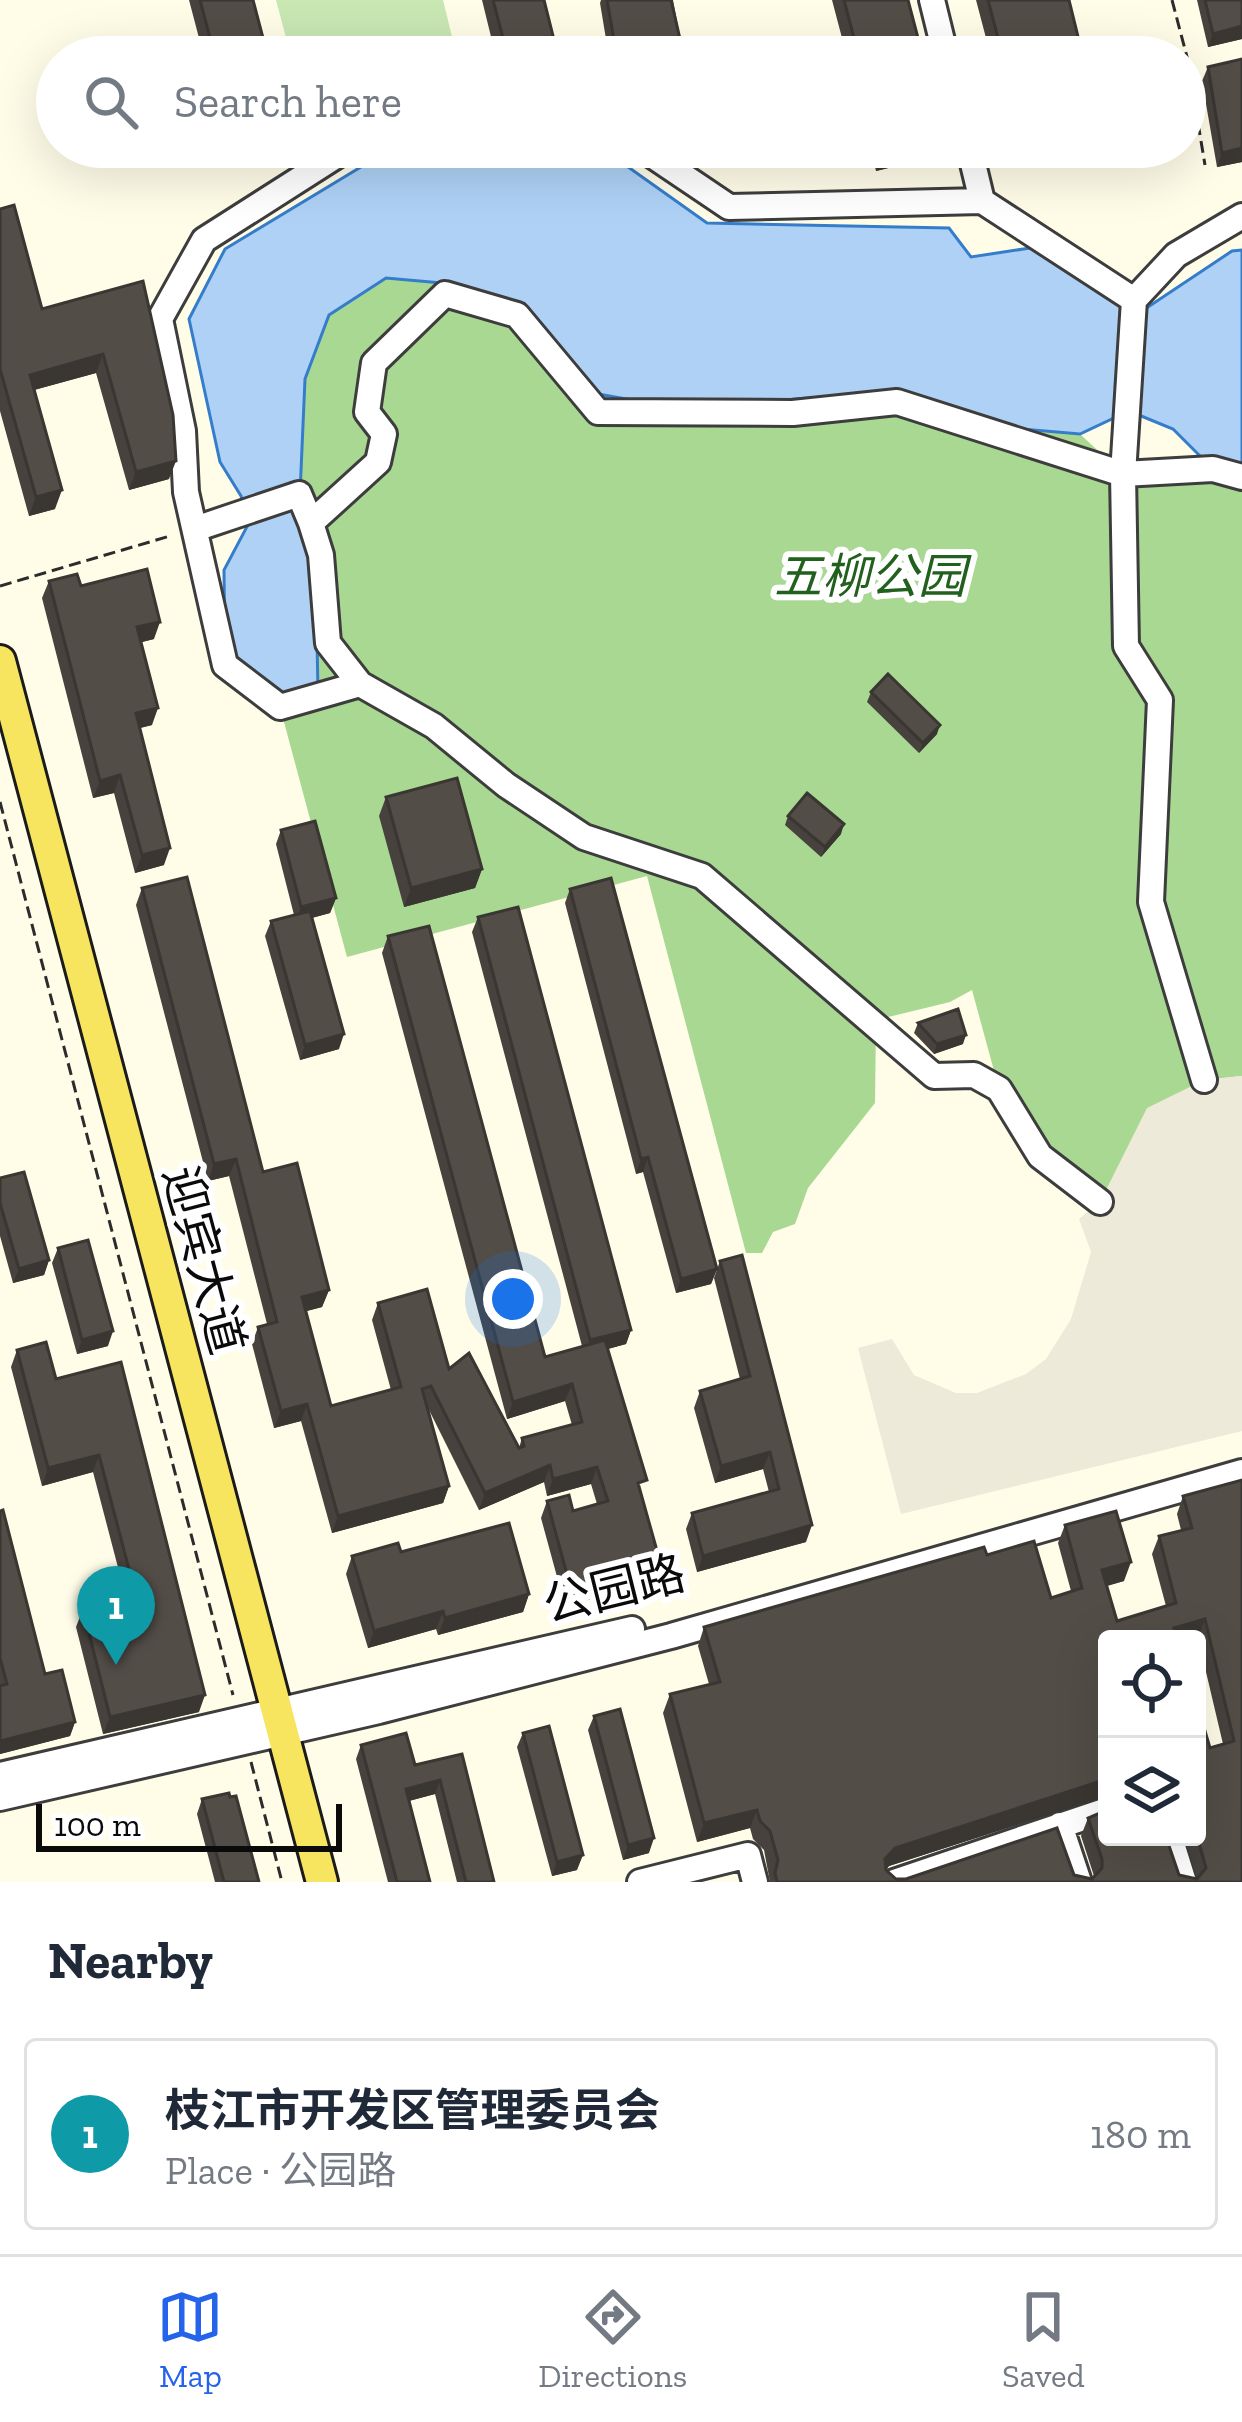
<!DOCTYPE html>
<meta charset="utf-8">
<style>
:root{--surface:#fff;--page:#f2f2f3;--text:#1f2937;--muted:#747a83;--line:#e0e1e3;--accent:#2563eb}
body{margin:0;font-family:"Zilla Slab","Noto Sans SC",serif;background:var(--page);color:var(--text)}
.controls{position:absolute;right:36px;bottom:36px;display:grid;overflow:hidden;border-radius:12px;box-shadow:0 12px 48px #0002}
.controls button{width:108px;height:108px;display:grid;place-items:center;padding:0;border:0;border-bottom:3px solid var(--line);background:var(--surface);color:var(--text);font:60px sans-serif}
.scale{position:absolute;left:36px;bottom:30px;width:306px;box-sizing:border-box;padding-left:12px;border:6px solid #0a0a0a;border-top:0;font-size:33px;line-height:42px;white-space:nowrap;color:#0a0a0a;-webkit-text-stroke:9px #fff;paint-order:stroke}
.you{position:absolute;left:513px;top:1299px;width:42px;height:42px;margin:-30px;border:9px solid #fff;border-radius:50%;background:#1a73e8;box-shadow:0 0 0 18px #1a73e833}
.badge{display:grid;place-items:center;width:78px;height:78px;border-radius:50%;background:var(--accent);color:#fff;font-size:39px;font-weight:700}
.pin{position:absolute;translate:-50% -99px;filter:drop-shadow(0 3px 6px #0008)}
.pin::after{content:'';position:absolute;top:63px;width:42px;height:36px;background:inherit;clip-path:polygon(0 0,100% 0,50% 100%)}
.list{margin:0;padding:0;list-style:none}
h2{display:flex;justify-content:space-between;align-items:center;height:156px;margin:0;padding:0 48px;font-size:51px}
h2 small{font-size:39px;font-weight:400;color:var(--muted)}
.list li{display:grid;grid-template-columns:78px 1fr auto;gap:36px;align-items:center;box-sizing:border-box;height:192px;margin:0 24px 24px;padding:0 24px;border:3px solid var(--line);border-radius:12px}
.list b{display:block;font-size:45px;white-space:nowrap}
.list p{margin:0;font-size:39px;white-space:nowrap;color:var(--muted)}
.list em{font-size:39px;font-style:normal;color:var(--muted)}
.icon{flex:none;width:66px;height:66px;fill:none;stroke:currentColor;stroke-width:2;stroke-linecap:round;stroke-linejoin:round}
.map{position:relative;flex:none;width:1242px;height:1882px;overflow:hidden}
.search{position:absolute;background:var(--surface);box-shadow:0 12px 48px #0002;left:36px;right:36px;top:36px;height:132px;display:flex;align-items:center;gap:30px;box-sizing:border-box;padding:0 42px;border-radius:66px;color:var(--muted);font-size:45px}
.sheet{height:372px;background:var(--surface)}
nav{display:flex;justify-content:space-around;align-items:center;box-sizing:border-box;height:168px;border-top:3px solid var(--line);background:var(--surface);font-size:33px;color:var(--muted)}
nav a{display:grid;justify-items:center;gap:6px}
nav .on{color:var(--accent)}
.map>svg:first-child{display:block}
.green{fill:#c8e7b3}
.forest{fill:#a9d893}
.plaza{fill:#edead9}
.water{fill:#aed1f5;stroke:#357dcb;stroke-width:3}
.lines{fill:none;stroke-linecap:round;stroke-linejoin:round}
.minor-casing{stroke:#3d3d3d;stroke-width:30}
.major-casing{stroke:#1b1b1b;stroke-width:36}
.path{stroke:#2c2c2c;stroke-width:3;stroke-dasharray:12 6;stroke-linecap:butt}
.minor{stroke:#fff;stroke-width:24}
.major{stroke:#f7e55f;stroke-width:30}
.wall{fill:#47423d;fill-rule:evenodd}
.shaded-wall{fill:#3a3632}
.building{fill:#534d47;stroke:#3a3632;stroke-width:3;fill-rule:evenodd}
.labels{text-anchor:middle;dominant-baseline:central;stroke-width:12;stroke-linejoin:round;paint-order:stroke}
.park-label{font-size:48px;font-style:italic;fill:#22601d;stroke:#fff}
.street-label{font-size:48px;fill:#0a0a0a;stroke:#fff}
</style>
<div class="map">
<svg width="1242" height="1882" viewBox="0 0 1242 1882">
<rect width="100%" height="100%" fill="#fffde8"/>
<!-- green -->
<path class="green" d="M276 0H443L457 57H291Z"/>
<!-- forest -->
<path class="forest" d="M386 278 442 283 521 303 598 394 677 408 904 391 942 422 1080 434 1123 474 1242 477V1076L1204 1080 1100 1202 1040 1156 999 1089 972 990 950 1002 876 1020 875 1103 808 1188 795 1224 773 1232 762 1253H746L647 876 347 957 280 707 299 494 305 379 329 315Z"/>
<!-- plaza -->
<path class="plaza" d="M1242 1076V1431L901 1514 858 1348 892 1339 914 1375 956 1393H977L1026 1374 1046 1359 1071 1319 1091 1252 1079 1219 1100 1202 1147 1108 1204 1080Z"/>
<!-- water -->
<path class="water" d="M394 147H600L707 223 949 228 971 257 1030 248 1139 313 1232 251 1242 250V476L1213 469 1173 429 1129 411 1080 434 942 422 903 391 677 408 598 394 521 303 442 283 386 278 329 315 305 379 300 494 315 534 318 692 280 707 225 665 224 570 250 521 241 496 220 462 189 319 225 249Z"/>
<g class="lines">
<defs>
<path id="minor" d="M932 0 946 57
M350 147 204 240 160 319 183 431 186 492 225 665 280 707 360 684 434 726 506 785 584 837 702 876 934 1076 974 1075 999 1089 1040 1156 1100 1202
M969 147 982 201
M1134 300 1176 255 1242 216
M311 523 321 555 328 643 360 684
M195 529 299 494 311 523 378 462 384 434 367 412 374 363 445 294 517 315 598 412 793 413 897 402 1123 474 1134 300 982 201 729 207 640 147
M1204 1080 1151 902 1160 700 1126 646 1123 474 1213 469 1242 477
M0 1775 632 1629
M0 1798 379 1711 671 1636 1242 1472
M1060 1825 1079 1882
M1170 1837 1184 1882
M640 1882 748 1855 755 1882
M894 1882 1107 1810"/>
<path id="major" d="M0 661 322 1882"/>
</defs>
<!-- minor casing -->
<use href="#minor" class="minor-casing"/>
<!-- major casing -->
<use href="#major" class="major-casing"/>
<!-- path -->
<path class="path" d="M1172 0 1187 57 1205 165
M0 586 170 536
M0 802 233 1695
M251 1762 282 1882"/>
<!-- minor -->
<use href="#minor" class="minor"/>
<!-- major -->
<use href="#major" class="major"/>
</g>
<!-- wall -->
<path class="wall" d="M189 0H253L268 57H204Z
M482 0H544L556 48 552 57H496Z
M601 0H673L683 52 681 57H609L600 3Z
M832 0H908L923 57H847Z
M976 0H1069L1083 57H991Z
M1197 0H1242V39L1208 47Z
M1242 59V162L1217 167 1202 81 1208 67Z
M226 147H293L283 150 282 155 231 167Z
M870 147H940L937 156 876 171Z
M0 209 42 309 143 281 169 479 129 490 96 373 34 390 55 509 29 516 0 411Z
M49 581 81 586 154 639 141 642 152 725 139 728 164 865 135 873 114 793 93 798 42 598Z
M871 692 937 734 919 753 867 702Z
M386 797 482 869 475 888 404 907 379 816Z
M788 816 841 834 821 857 785 825Z
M281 830 336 898 330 913 312 918 339 1049 300 1060 265 936 271 921 294 915 276 844Z
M142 888 263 1172 329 1290 322 1307 306 1311 331 1406 391 1390 372 1320 378 1303 449 1369 519 1448 522 1438 572 1425 565 1401 507 1419 382 953 388 936 545 1357 582 1346 472 932 478 917 631 1330 626 1344 608 1349 641 1494 661 1565 654 1582 565 1606 541 1518 547 1501 573 1511 597 1504 591 1484 547 1496 544 1482 479 1510 427 1406 449 1486 443 1503 332 1533 301 1421 274 1428 252 1344 258 1327 267 1324 229 1176 208 1181 136 905Z
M570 889 717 1269 711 1284 676 1293 643 1172 636 1174 565 903Z
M918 1023 963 1044 934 1054 914 1033Z
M0 1178 49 1260 44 1275 13 1283 0 1236Z
M58 1248 108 1346 77 1354 52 1263Z
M720 1261 806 1542 697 1572 686 1529 692 1513 769 1492 763 1469 715 1483 694 1408 700 1391 740 1379 714 1278Z
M17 1350 56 1379 121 1362 199 1712 103 1734 76 1627 83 1609 126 1598 93 1472 42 1486 11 1367Z
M1242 1480V1882H770L764 1850 753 1839 750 1828 697 1842 663 1713 670 1694 709 1684 698 1646 704 1627 987 1555 1051 1598 1071 1591 1058 1543 1065 1525 1124 1581 1107 1586 1117 1621 1166 1606 1152 1554 1159 1536 1181 1530 1177 1514 1183 1496ZM1198 1638 1223 1744 1197 1837H1185L1197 1879 1179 1875 1088 1818 1081 1836 1094 1876 1092 1879 1074 1875 896 1879 886 1870 889 1866 1107 1796V1639Z
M0 1511 45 1674 75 1722 70 1736 0 1754Z
M401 1552 529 1594 523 1612 438 1635 436 1629 368 1648 346 1574 352 1556Z
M594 1716 649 1853 623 1860 588 1730Z
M523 1733 577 1870 552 1876 517 1747Z
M361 1745 415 1765 462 1754 494 1882H457L435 1794 409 1801 430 1882H388L356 1759Z
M202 1799 259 1882H215L197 1814Z"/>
<!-- shaded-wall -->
<path class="shaded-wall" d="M1242 26V39L1208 47 1213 34Z
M556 48 552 57H519Z
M247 147H293L283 150 282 155 231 167 238 149Z
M903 147H940L937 156 876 171 883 152Z
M1242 148V162L1217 167 1222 153Z
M103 354 96 373 23 393 30 375Z
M176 461 169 479 129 490 136 472Z
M62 490 55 509 29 516 36 497Z
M160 622 154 639 131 645 137 627Z
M158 708 152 725 129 731 136 713Z
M940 725 937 734 919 753 923 743Z
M120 775 114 793 93 798 100 781Z
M844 824 841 834 821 857 825 847Z
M170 848 164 865 135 873 142 855Z
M482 869 475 888 404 907 411 888Z
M336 898 330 913 296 922 301 907Z
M344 1034 339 1049 300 1060 305 1045Z
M966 1035 963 1044 934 1054 937 1044Z
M648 1157 643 1172 636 1174 641 1159Z
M236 1159 229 1176 208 1181 214 1164Z
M49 1260 44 1275 13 1283 19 1269Z
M717 1269 711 1284 676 1293 681 1279Z
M329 1290 322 1307 296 1314 302 1297Z
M631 1330 626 1344 585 1355 590 1340Z
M113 1331 108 1346 77 1354 82 1340Z
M572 1384 565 1401 507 1419 513 1402Z
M307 1404 301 1421 274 1428 281 1411Z
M770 1452 763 1469 715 1483 721 1466Z
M99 1455 93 1472 42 1486 48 1468Z
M550 1465 544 1482 479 1510 485 1493Z
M597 1467 591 1484 547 1496 553 1479Z
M449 1486 443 1503 332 1533 338 1516Z
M812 1525 806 1542 697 1572 703 1556Z
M1131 1562 1124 1581 1095 1589 1102 1570Z
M661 1565 654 1582 565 1606 571 1589Z
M529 1594 523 1612 438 1635 445 1618Z
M443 1611 436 1629 368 1648 374 1631Z
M1205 1619 1198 1638 1171 1639 1174 1628Z
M205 1695 199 1712 103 1734 110 1717Z
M75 1722 70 1736 0 1754V1741Z
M1107 1779V1796L889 1866 878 1878 885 1859 895 1848Z
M440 1780 435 1794 401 1803 406 1789Z
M757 1810 750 1828 697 1842 704 1823Z
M654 1838 649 1853 623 1860 628 1845Z
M583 1855 577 1870 552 1876 557 1862Z"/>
<!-- building -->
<path class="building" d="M200 0H253L268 57H215Z
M493 0H544L556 48 519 57H508Z
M607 0H671L683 52 668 57H617Z
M844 0H908L923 57H859Z
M988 0H1069L1083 57H1003Z
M1205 0H1242V26L1213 34Z
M1242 59V148L1222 153 1208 67Z
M882 147H903L883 152Z
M14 205 42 309 143 281 173 415 176 461 136 472 103 354 30 375 62 490 36 497 0 369V209Z
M147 569 160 622 137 627 158 708 136 713 170 848 142 855 120 775 100 781 49 581 77 574 81 586Z
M888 674 940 725 923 743 871 692Z
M457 778 482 869 411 888 386 797Z
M807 793 844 824 825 847 788 816Z
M315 821 336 898 301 907 281 830Z
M187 877 263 1172 297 1163 329 1290 302 1297 331 1406 401 1387 378 1303 427 1289 449 1369 469 1353 519 1448 524 1446 522 1438 582 1422 572 1384 513 1402 388 936 429 926 545 1357 605 1340 647 1480 638 1483 661 1565 571 1589 547 1501 569 1495 573 1511 608 1501 597 1467 553 1479 550 1465 485 1493 431 1386 422 1389 449 1486 338 1516 307 1404 281 1411 258 1327 277 1322 236 1159 214 1164 142 888Z
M611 878 717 1269 681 1279 648 1157 641 1159 570 889Z
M518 907 631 1330 590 1340 478 917Z
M310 911 344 1034 305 1045 271 921Z
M958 1009 966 1035 937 1044 918 1023Z
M24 1172 49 1260 19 1269 0 1203V1178Z
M88 1240 113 1331 82 1340 58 1248Z
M742 1255 812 1525 703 1556 692 1513 779 1489 770 1452 721 1466 700 1391 750 1376 720 1261Z
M46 1342 56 1379 121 1362 205 1695 110 1717 83 1609 136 1596 99 1455 48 1468 17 1350Z
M1242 1480V1882H777L775 1873 778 1860 770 1831 760 1821 757 1810 704 1823 670 1694 720 1682 704 1627 984 1547 987 1555 1034 1541 1051 1598 1082 1588 1065 1525 1116 1511 1131 1562 1102 1570 1117 1621 1176 1603 1159 1536 1192 1528 1183 1496ZM1205 1619 1234 1741 1210 1748 1197 1704V1836L1206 1868 1197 1879 1179 1875 1166 1837H1107V1810L1088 1818 1102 1859V1868L1092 1879 1074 1875 1057 1828 906 1879H896L886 1870 885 1859 895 1848 1107 1779V1639H1178L1174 1628Z
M3 1510 45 1674 62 1670 75 1722 0 1741V1686L7 1684 0 1658V1511Z
M509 1523 529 1594 445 1618 443 1611 374 1631 352 1556 398 1543 401 1552Z
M620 1709 654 1838 628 1845 594 1716Z
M549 1726 583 1855 557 1862 523 1733Z
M406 1733 415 1765 462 1754 494 1882H466L440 1780 406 1789 430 1882H397L361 1745Z
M229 1793 230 1797 236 1796 259 1882H224L202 1799Z"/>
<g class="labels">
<!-- park labels -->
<g class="park-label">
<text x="870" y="576">五柳公园</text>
</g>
<!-- street labels -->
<g class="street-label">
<text transform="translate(204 1260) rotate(75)">迎宾大道</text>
<text transform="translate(614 1589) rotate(-14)">公园路</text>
</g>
</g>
</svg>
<div class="controls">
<button><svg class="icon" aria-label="locate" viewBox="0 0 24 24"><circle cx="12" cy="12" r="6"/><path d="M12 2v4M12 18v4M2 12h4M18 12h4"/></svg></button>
<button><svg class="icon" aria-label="layers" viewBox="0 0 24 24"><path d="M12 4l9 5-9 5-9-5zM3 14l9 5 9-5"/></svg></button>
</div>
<div class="scale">100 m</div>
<div class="you"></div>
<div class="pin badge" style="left:116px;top:1665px;background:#0f9aa8">1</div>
<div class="search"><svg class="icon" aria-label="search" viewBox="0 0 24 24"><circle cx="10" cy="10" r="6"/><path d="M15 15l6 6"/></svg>Search here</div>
</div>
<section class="sheet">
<h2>Nearby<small></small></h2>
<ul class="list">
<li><span class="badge" style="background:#0f9aa8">1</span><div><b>枝江市开发区管理委员会</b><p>Place · 公园路</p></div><em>180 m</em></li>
</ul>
</section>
<nav>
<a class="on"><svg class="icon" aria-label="map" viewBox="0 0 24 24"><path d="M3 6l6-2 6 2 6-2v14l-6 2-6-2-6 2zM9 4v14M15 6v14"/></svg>Map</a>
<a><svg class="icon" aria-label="directions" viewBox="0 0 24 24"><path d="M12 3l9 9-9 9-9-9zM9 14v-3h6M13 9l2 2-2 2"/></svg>Directions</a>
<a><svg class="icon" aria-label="saved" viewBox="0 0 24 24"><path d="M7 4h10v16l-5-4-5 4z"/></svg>Saved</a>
</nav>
